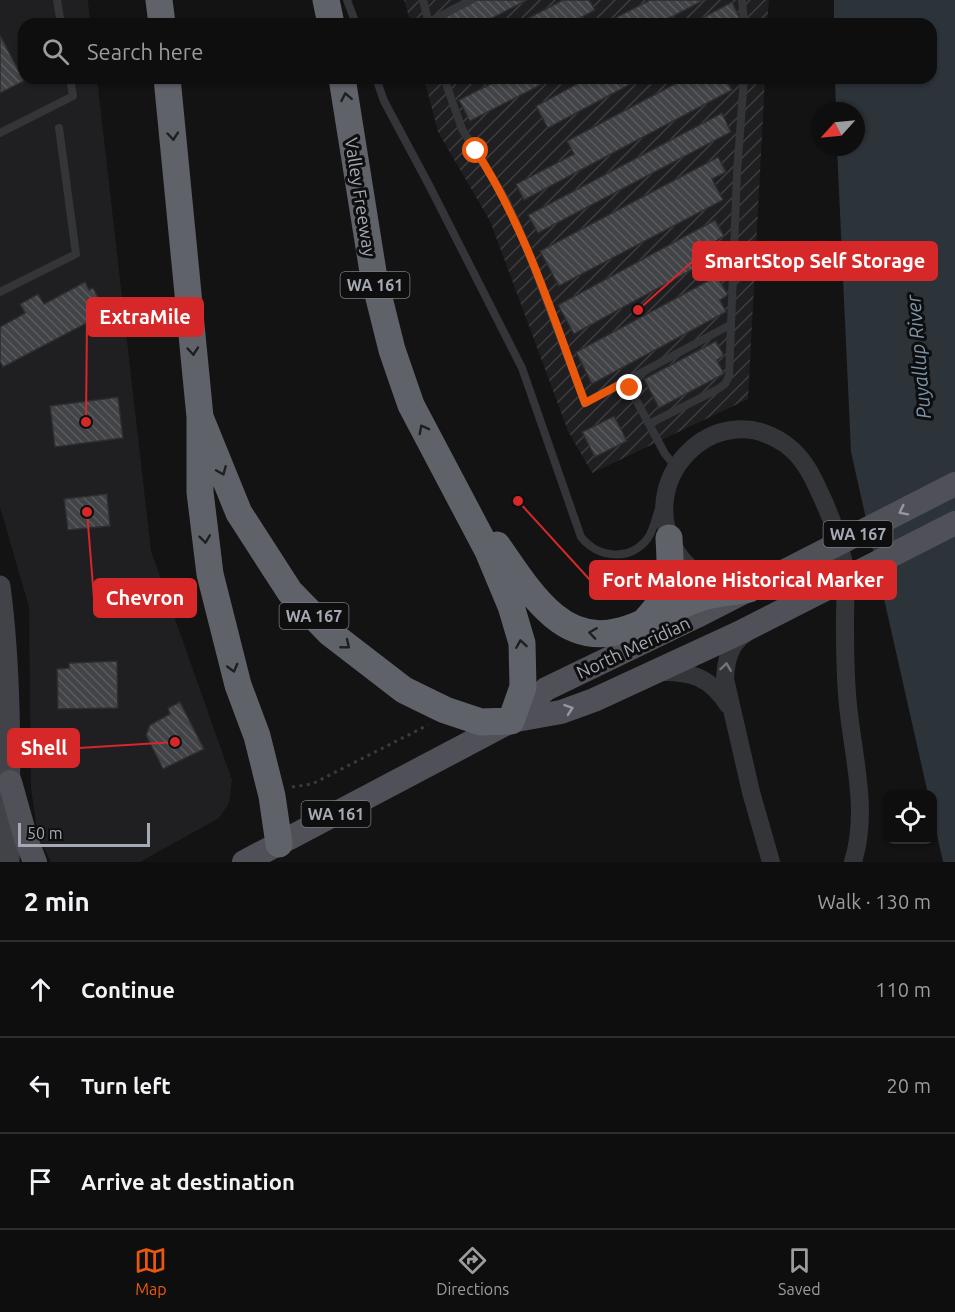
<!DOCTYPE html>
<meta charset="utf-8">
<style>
:root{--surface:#0e0e0f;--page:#171718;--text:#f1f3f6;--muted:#9b9c9e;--line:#2e2e2f;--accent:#ea580c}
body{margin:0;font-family:Ubuntu,sans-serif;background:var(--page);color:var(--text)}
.controls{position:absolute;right:18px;bottom:18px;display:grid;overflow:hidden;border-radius:12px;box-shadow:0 2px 4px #0004}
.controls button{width:54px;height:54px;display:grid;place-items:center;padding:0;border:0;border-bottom:2px solid var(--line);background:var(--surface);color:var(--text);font:30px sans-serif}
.compass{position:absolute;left:811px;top:102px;width:54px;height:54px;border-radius:50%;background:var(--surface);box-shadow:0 2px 4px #0004;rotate:243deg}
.scale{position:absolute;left:18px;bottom:15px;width:132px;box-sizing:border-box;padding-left:6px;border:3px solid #a5a9b4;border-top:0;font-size:16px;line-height:21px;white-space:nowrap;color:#a5a9b4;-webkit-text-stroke:4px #0e0e0f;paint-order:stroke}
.stop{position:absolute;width:18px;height:18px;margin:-14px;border:4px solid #ea580c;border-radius:50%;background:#fff}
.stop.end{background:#ea580c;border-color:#fff;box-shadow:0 2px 6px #0008}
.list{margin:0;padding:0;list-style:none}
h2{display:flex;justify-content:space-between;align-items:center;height:78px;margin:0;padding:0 24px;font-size:26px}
h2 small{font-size:20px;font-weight:400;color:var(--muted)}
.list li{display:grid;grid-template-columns:39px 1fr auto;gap:18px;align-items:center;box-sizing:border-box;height:96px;padding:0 24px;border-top:2px solid var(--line)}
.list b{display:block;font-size:22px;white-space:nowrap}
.list em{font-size:20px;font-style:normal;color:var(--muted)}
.icon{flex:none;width:33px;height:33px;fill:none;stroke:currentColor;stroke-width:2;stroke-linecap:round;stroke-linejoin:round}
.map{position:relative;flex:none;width:955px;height:862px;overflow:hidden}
.search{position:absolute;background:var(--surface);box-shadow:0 2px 4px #0004;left:18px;right:18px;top:18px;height:66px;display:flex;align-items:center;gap:15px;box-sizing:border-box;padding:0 21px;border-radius:18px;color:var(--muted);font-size:22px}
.sheet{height:366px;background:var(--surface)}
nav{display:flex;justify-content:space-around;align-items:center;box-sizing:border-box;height:84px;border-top:2px solid var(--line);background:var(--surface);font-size:16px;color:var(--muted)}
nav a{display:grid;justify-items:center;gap:3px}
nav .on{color:var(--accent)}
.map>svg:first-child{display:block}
.built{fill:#1f1f21}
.industrial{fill:url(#industrial-furrows)}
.water{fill:#2c3339}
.building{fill:url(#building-back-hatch);stroke:#2d2d30;stroke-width:1.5}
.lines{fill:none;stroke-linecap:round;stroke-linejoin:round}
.path{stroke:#3a3b40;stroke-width:3;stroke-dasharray:3 4.5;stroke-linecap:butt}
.service{stroke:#343539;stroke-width:8}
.tertiary{stroke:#343539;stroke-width:18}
.secondary{stroke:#424349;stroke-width:21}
.primary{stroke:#505158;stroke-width:24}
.motorway{stroke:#60626a;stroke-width:27}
.oneway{stroke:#1e1f21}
.oneway2{stroke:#9497a2}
.oneway3{stroke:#72757d}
.route{stroke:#ea580c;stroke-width:8}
.labels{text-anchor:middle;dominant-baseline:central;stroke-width:6;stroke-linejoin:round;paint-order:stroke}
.shield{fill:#0e0e0f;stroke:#787a82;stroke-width:1.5}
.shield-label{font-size:16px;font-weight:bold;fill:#a5a9b4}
.street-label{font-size:18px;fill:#a5a9b4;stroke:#0e0e0f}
.water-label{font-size:20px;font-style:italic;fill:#7c96ae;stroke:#0e0e0f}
.leader{fill:none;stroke:#d62828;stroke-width:2}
.callout-dot{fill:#d62828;stroke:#0e0e0f;stroke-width:2}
.callout{fill:#d62828;stroke:#d62828;stroke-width:2}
.callout-label{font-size:20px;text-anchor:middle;font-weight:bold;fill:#fff}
</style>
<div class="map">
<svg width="955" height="862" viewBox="0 0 955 862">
<defs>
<pattern id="industrial-furrows" width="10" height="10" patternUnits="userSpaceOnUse" patternTransform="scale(1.5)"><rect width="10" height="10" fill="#1f1f21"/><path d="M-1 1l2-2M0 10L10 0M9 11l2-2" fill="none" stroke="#3d3d3f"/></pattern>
<pattern id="building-back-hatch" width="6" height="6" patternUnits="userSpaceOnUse" patternTransform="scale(1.5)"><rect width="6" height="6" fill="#424347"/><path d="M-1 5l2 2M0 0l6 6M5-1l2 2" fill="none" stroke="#5a5b5f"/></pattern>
</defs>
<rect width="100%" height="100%" fill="#131314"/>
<!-- built -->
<path class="built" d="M0 0H88L90 24H24V78H97L151 551 232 780 229 803 219 818 140 862H51L38 837 31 788 29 607 0 507Z"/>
<!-- industrial -->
<path class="industrial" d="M404 0H769L767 24H411Z
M424 78H765L748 399 592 473 568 431 490 221 438 132Z"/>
<!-- water -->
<path class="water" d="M834 0H955V862H943L933 816 932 794H928L851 452 837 147H856V111H836L835 78H931V24H834Z"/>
<!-- building -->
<path class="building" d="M476 0H527L481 24H438L436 21Z
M563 0H589L595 10 569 24H517Z
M650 0H704L658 24H618L615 18Z
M732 2 740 19 730 24H691Z
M0 35 24 81 0 93Z
M502 78H554L470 121 459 100Z
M588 78H642L548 128 536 106Z
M686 78H725L732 90 524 200 516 184 574 154 567 141Z
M722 113 731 132 538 233 528 215Z
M718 157 726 172 712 179 723 200 559 286 540 251Z
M715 220 724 236 716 241 723 253 574 334 558 305Z
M717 276 728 295 720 300 726 312 592 384 576 352Z
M85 282 89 290 93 288 106 313 3 367 0 361V327L25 313 20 304 38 294 44 304Z
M716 341 724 356 717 360 724 374 659 408 644 379Z
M118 397 123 438 55 447 50 406Z
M614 416 627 441 595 457 582 432Z
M107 494 110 526 68 530 64 499Z
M117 661 118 708 58 709 57 669 69 668V663Z
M180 702 204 749 163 769 146 735 150 725 170 714 168 708Z"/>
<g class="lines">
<!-- path -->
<path class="path" d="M292 787 312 784 428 725"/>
<!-- service -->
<path class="service" d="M57 0 61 24
M347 0 356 24
M423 0 429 24
M742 0 744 24
M429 22 471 0
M376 78 384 101 429 185 522 368 581 537C598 558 630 562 648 538 654 529 656 516 660 506
M444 78 462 129 506 200 523 238 585 403 730 325
M0 133 73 96 70 78
M0 292 76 254 59 128
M626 381 665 454 675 466
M649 424 718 389 725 384 729 376 737 173 744 78"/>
<!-- tertiary -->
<path class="tertiary" d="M735 588C713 586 690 572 678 554 631 482 714 394 785 444 802 456 811 473 819 491 831 516 842 545 845 573 846 589 845 607 845 623 845 650 845 678 848 705 853 757 869 810 853 862
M746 633C729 645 726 660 725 679L751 792 771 862
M658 672C691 671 710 677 728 705"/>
<!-- secondary -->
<path class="secondary" d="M0 586C12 677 10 770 9 862"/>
<!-- primary -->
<path class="primary" d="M511 721 561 712 594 700 739 633 955 523
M10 782 26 839 35 862
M244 862 511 721 546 689 697 616 955 484"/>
<!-- motorway -->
<path class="motorway" d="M159 0 162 24
M326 0 331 24
M167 78 200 417V492L210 574 238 685 257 736 272 796 279 844
M200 417 239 513 290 592 330 633 404 690 445 710 481 722 511 721 523 687 522 643 511 606 488 551 411 405 392 350 374 278 342 78
M497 545C514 569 531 597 554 616 606 659 652 612 703 597 718 593 734 592 749 589
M645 621C674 590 671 578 669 538"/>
</g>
<!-- one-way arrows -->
<defs><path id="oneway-chevron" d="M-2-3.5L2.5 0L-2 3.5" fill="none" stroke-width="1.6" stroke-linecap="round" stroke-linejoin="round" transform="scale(1.5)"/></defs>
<g class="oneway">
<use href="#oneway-chevron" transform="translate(346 97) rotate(-101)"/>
<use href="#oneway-chevron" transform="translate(173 136) rotate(85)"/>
<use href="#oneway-chevron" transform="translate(193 351) rotate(85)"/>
<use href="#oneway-chevron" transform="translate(423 429) rotate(-118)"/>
<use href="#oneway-chevron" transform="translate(222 471) rotate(67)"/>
<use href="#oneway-chevron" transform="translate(205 539) rotate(83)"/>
<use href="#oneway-chevron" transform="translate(593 633) rotate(-172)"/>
<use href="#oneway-chevron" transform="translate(521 644) rotate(-99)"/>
<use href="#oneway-chevron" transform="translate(346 645) rotate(39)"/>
<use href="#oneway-chevron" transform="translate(233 668) rotate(75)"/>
</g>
<g class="oneway2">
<use href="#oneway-chevron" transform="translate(903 511) rotate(153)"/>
<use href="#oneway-chevron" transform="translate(569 709) rotate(-19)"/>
</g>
<use class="oneway3" href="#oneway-chevron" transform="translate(726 667) rotate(-82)"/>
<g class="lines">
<!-- route -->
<path class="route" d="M476 151C526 228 553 317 585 403L626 381 630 388"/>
</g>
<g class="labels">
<!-- shield labels -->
<g class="shield">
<rect x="340.5" y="272" width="69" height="26" rx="4.5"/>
<rect x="823.5" y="521" width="69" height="26" rx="4.5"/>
<rect x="279.5" y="603" width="69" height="26" rx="4.5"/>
<rect x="301.5" y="801" width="69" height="26" rx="4.5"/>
</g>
<g class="shield-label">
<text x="375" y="285">WA 161</text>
<text x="858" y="534">WA 167</text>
<text x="314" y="616">WA 167</text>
<text x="336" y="814">WA 161</text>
</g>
<!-- street labels -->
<g class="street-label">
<text transform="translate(361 197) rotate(81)">Valley Freeway</text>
<text transform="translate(633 647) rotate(-25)">North Meridian</text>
</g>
<!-- water labels -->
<g class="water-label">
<text transform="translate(918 357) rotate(-95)">Puyallup River</text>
</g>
</g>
<!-- callouts -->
<path class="leader" d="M638 310L693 261M86 422L87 317M518 501L590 580M87 512L94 598M175 742L79 748"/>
<g class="callout-dot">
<circle cx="638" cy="310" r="6"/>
<circle cx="86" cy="422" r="6"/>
<circle cx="518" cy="501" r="6"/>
<circle cx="87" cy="512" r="6"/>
<circle cx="175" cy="742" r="6"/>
</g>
<g class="callout">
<rect x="693" y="242" width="244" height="38" rx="6"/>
<rect x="87" y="298" width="116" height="38" rx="6"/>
<rect x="590" y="561" width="306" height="38" rx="6"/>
<rect x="94" y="579" width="102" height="38" rx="6"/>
<rect x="8" y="729" width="71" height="38" rx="6"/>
</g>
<g class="callout-label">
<text x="815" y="268">SmartStop Self Storage</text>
<text x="145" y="324">ExtraMile</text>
<text x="743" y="587">Fort Malone Historical Marker</text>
<text x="145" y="605">Chevron</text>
<text x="44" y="755">Shell</text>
</g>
</svg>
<div class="controls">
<button><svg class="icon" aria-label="locate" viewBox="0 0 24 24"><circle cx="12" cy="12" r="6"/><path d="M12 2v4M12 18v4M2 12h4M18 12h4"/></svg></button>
</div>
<svg class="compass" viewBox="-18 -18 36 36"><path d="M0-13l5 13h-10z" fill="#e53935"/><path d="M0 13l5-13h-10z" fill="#9b9c9e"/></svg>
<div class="scale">50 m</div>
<div class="stop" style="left:476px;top:151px"></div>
<div class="stop end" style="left:630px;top:388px"></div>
<div class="search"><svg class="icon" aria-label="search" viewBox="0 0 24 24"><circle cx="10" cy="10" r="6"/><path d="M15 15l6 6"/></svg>Search here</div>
</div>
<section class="sheet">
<h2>2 min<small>Walk · 130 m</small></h2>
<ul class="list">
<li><svg class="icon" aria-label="ahead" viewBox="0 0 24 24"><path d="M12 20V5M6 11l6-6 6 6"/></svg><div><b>Continue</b></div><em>110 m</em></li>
<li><svg class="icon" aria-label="left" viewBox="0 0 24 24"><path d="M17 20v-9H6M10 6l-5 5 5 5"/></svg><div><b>Turn left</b></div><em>20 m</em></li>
<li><svg class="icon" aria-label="arrive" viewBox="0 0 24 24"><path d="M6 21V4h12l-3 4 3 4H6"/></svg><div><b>Arrive at destination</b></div></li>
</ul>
</section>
<nav>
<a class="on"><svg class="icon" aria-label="map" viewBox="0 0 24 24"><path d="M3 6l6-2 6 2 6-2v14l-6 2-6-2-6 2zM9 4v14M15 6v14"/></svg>Map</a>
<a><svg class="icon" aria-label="directions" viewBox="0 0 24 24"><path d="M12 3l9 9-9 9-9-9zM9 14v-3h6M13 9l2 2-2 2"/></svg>Directions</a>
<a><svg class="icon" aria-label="saved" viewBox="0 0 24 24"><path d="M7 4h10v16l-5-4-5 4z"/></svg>Saved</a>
</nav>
